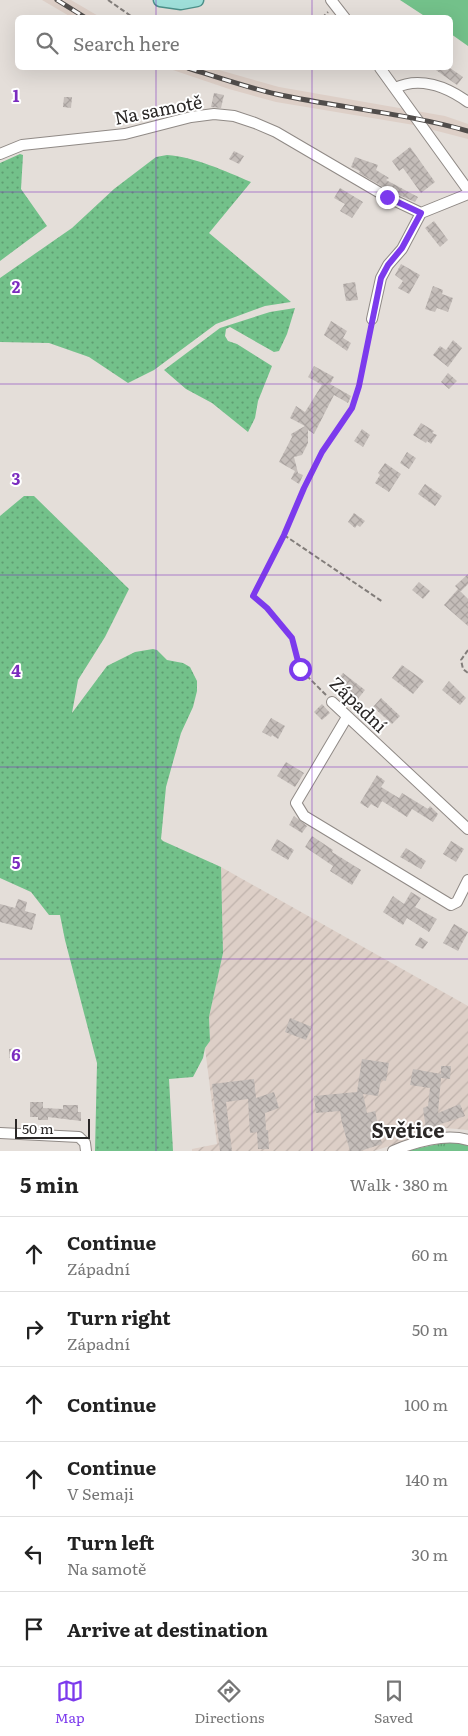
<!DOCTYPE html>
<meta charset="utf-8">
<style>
:root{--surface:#fff;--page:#f2f2f2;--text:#222;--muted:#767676;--line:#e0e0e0;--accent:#7c3aed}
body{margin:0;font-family:Literata,serif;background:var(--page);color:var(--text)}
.scale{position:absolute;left:15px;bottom:12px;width:75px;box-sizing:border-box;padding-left:5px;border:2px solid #2b2827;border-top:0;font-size:14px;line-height:18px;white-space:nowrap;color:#2b2827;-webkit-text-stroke:4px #fff;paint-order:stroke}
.stop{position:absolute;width:15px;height:15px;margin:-11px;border:4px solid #7c3aed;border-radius:50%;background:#fff}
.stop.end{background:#7c3aed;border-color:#fff;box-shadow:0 1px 5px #0008}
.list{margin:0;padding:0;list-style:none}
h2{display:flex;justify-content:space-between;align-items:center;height:65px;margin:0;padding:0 20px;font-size:21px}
h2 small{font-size:16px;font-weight:400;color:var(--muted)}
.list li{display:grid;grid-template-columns:32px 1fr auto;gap:15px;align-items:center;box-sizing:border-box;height:75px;padding:0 20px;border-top:1px solid var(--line)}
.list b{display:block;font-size:19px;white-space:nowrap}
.list p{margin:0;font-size:16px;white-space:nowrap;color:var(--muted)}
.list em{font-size:16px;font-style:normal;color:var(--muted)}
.icon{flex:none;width:28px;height:28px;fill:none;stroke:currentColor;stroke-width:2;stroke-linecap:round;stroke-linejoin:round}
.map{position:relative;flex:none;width:468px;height:1151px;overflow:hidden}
.search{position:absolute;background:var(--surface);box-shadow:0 5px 20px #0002;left:15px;right:15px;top:15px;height:55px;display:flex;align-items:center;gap:12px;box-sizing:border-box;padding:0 18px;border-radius:8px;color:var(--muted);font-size:19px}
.sheet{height:515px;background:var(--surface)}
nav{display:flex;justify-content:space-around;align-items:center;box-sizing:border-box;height:70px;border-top:1px solid var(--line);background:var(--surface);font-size:14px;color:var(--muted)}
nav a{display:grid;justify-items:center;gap:2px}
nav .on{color:var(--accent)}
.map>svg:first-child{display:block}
.built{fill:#ddcfc7}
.industrial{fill:url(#industrial-furrows)}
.grass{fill:url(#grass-dots)}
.park{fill:url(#park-tufts)}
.garden{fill:#73c18a}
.building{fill:url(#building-cross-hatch)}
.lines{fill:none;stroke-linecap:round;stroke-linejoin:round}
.minor-casing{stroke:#908a86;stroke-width:12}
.major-casing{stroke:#4c918a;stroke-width:15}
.path{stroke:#827d7a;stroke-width:2;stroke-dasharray:5 2.5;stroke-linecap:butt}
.minor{stroke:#fff;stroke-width:10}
.major{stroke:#9edfd9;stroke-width:12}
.rail-casing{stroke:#514d4b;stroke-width:5}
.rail{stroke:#fff;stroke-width:3;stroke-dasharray:9;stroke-linecap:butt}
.route{stroke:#7c3aed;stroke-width:6}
.grid{fill:none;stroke:#7b2cbf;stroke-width:1;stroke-opacity:0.55}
.labels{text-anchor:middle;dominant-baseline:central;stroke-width:4;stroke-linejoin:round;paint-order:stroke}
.street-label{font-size:18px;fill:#2b2827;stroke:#fff}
.quarter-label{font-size:20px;font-weight:bold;fill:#2b2827;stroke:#fff}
.grid-label{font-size:16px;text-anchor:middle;font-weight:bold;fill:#7b2cbf;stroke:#fff;stroke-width:4;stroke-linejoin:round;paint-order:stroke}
</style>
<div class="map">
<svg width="468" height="1151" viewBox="0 0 468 1151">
<defs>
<pattern id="industrial-furrows" width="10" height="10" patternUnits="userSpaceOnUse" patternTransform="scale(1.25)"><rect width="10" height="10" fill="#ddcfc7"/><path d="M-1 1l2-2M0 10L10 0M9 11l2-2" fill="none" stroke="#beb2ab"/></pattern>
<pattern id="grass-dots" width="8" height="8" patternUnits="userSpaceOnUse" patternTransform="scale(1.25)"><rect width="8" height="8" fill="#73c18a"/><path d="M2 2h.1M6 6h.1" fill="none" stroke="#5f9d71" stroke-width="1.8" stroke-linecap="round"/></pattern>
<pattern id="park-tufts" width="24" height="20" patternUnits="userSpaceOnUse" patternTransform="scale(1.25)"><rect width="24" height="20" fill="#73c18a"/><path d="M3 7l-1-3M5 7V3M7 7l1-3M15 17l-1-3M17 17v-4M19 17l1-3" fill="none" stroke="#5f9d71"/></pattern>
<pattern id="building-cross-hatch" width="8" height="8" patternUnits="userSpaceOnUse" patternTransform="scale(1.25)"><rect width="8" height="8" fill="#c4bdb9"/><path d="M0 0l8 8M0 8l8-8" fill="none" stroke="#a9a29f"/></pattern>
</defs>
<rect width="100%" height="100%" fill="#e4ded9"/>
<!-- built -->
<path class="built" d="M42 0H71L100 17H71Z
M167 68H212L279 87 445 116 468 124V139L414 125 276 102 229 89Z"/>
<!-- industrial -->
<path class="industrial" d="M221 867 468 1006V1130L445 1128 374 1151H192V1149L217 1144 205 1048 210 1041 209 1017 223 953Z"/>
<!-- grass -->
<path class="grass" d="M20 154 23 155 21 189 47 226 0 261V163Z
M167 155C195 157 225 171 251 182L209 233 291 302 265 306 216 324 154 370 128 383 89 357 49 343 0 342V278L72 228 114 189 156 157Z
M295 308 287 334 279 351 274 352 230 327 226 329 225 336 228 341 237 344 272 366 258 401 255 418 248 432 212 403 186 389 164 370 220 328 270 312Z
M24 496H34L129 589 105 637 78 680 72 713 107 666 135 652 153 649 157 650 167 660 183 663 190 667 197 681V691L193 707 181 733 166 787 161 839 163 841 221 867 223 953 209 1017 210 1041 205 1048 203 1058 193 1077 169 1079 173 1151H95L97 1063 65 940 60 915H49L31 892 0 878V516Z"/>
<!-- park -->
<path class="park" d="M443 1143H462L468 1144V1151H405Z"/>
<!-- garden -->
<path class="garden" d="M400 0H468V46L451 34 450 18 426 17Z"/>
<!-- building -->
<path class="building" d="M433 68H450L463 77 457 85Z
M214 93 224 95 221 108 211 107Z
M64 97H72L71 108 63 107Z
M410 147 435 182 421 193 403 168 399 171 392 161Z
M234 151 244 156 239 164 229 159Z
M355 157 378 165 376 170 389 178 386 180 418 197 415 202 390 191 359 173 360 171 351 167Z
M340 188 363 202 352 218 340 211 345 204 334 198Z
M434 221 448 240 440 247 425 228Z
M401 264 420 275 409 294 398 288 403 281 395 275Z
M355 282 358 300 346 301 343 284Z
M433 286 443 290 442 294 453 298 448 312 437 308 435 312 425 309Z
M331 321 347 331 343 338 351 343 347 351 324 335Z
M453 340 462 348 448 367 433 355 440 346 446 350Z
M314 366 334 377 330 384 351 396 348 403 334 395 314 434 308 430V443L302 455 294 457 298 473 303 475 299 484 291 479 295 471 279 462 292 437 291 434 305 426 290 418 296 406 305 412 322 385 308 377Z
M448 373 457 381 449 389 441 382Z
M421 423 434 431 432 433 437 435 431 444 427 441 426 443 413 435Z
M362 429 370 435 363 447 354 441Z
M407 452 416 458 409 469 400 463Z
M385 463 401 474 389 492 375 483 380 475 378 473Z
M425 484 442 496 435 506 418 494Z
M354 513 365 521 360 527 357 525 355 528 348 522Z
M468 574V584L461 591 459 590 468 599V626L444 605 458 589 455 586Z
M419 582 430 591 423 599 412 590Z
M402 665 424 681 413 694 392 678Z
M343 673 365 690 357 700 335 683Z
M449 681 466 698 460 705 442 690Z
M381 698 400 716 392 724 373 707Z
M322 704 330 713 322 720 314 712Z
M271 718 285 726 278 739 272 735 271 737 262 732Z
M286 762 304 773 295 787 277 776Z
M377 775 385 781 381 787 399 798 402 793 428 809 430 806 438 814 433 822 412 809 407 817 382 801 378 808 371 804 368 808 360 803Z
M294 816 307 826 302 833 289 825Z
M312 836 333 850 332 852 361 870 352 885 330 871 333 866 305 847Z
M277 839 294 850 288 860 271 850Z
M451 841 464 849 456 862 443 854Z
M406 848 426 861 421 869 400 857Z
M411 892 421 898 415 907 437 919 429 932 407 918 403 925 383 912 393 896 404 904Z
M18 899 27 902 25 911 36 914 32 930 0 922V904L15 908Z
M454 924 468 932 458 951 443 943Z
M420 937 428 942 423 949 415 945Z
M290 1018 312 1027 306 1040 285 1032Z
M18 1048 19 1058H9V1049Z
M362 1059 389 1063 386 1081 381 1080 378 1096 363 1094 367 1113 375 1111 382 1144 360 1151H350L342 1123 340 1111 316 1113 314 1096 357 1092Z
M441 1066H451L450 1079 441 1078 438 1113 460 1104 465 1116 426 1129 423 1108 428 1106 430 1088 410 1085 413 1069 441 1074Z
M254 1079 256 1098 274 1092 279 1108 265 1113 266 1130H268L269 1149H258L257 1132 250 1133 248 1099 226 1102 232 1151H220L212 1084Z
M30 1102H43V1108L63 1109V1105H78V1112H81V1121L48 1117V1120H38V1117H30Z"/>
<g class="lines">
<defs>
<path id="minor" d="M331 0 345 18
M380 68 468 190
M395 88C420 76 447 87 468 102
M0 154 22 145 125 134 191 117 214 114 234 116 255 123 276 132 387 197 421 213
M372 319 381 278 388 265 402 249 421 213 468 194
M332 702 468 829
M347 717 296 803 304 816 451 905 457 902 468 880
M0 1133 79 1137 85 1143 86 1151
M393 1151C414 1142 446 1133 468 1140"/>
<path id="major" d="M160 0 181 3 197 0"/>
</defs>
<!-- minor casing -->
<use href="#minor" class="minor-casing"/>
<!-- major casing -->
<use href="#major" class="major-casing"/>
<!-- path -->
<path class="path" d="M108 0 131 16 138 18
M322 18 328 12
M284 535 383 602
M468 650 461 660 463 669 468 673
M326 695 300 669 292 638 267 608 253 596 284 535 304 488 322 453 352 408 359 386 370 329"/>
<!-- minor -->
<use href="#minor" class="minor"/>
<!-- major -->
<use href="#major" class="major"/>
<defs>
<path id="rail" d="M57 0 86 18
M188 68C217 77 246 87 276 94 340 108 405 113 468 131"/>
</defs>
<!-- rail casing -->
<use href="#rail" class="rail-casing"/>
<!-- rail -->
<use href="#rail" class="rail"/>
</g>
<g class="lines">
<!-- route -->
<path class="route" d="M300 669 292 638 267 608 253 596 284 535 304 488 322 452 352 408 359 386 381 278 388 265 402 248 421 213 387 197"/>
</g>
<!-- grid -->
<path class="grid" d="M156 0V18M312 0V18M156 68V1151M312 68V1151M0 192H468M0 384H468M0 575H468M0 767H468M0 959H468"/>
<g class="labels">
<!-- street labels -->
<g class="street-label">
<text transform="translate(158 109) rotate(-11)">Na samotě</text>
<text transform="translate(359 704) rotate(44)">Západní</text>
</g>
<!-- quarter labels -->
<g class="quarter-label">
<text x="408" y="1129">Světice</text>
</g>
</g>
<g class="grid-label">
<text x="16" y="102">1</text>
<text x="16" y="293">2</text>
<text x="16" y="485">3</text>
<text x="16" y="677">4</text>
<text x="16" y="869">5</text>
<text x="16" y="1061">6</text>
</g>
</svg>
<div class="scale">50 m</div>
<div class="stop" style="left:300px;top:669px"></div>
<div class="stop end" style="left:387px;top:197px"></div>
<div class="search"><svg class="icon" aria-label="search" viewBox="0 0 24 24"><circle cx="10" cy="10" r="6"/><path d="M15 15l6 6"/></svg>Search here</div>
</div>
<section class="sheet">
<h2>5 min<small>Walk · 380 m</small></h2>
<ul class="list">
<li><svg class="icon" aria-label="ahead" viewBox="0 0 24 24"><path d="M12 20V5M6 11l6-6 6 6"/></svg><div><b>Continue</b><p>Západní</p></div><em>60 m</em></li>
<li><svg class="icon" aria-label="right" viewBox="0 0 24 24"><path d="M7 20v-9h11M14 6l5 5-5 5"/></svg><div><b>Turn right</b><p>Západní</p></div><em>50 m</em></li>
<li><svg class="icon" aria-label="ahead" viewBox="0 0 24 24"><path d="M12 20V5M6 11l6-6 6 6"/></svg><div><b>Continue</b></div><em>100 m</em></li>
<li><svg class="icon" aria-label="ahead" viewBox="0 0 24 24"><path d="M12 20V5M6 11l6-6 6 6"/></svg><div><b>Continue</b><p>V Semaji</p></div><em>140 m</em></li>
<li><svg class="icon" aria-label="left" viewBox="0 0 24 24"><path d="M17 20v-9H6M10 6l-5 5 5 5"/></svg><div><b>Turn left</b><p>Na samotě</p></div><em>30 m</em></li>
<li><svg class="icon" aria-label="arrive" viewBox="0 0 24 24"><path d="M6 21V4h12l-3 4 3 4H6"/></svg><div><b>Arrive at destination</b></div></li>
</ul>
</section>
<nav>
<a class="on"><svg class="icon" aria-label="map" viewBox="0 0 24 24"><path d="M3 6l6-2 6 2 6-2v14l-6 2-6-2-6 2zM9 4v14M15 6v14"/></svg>Map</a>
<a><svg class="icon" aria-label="directions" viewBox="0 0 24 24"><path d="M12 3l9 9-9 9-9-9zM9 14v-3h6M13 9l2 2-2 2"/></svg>Directions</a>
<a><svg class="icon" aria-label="saved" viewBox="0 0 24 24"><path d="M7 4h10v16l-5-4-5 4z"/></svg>Saved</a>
</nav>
